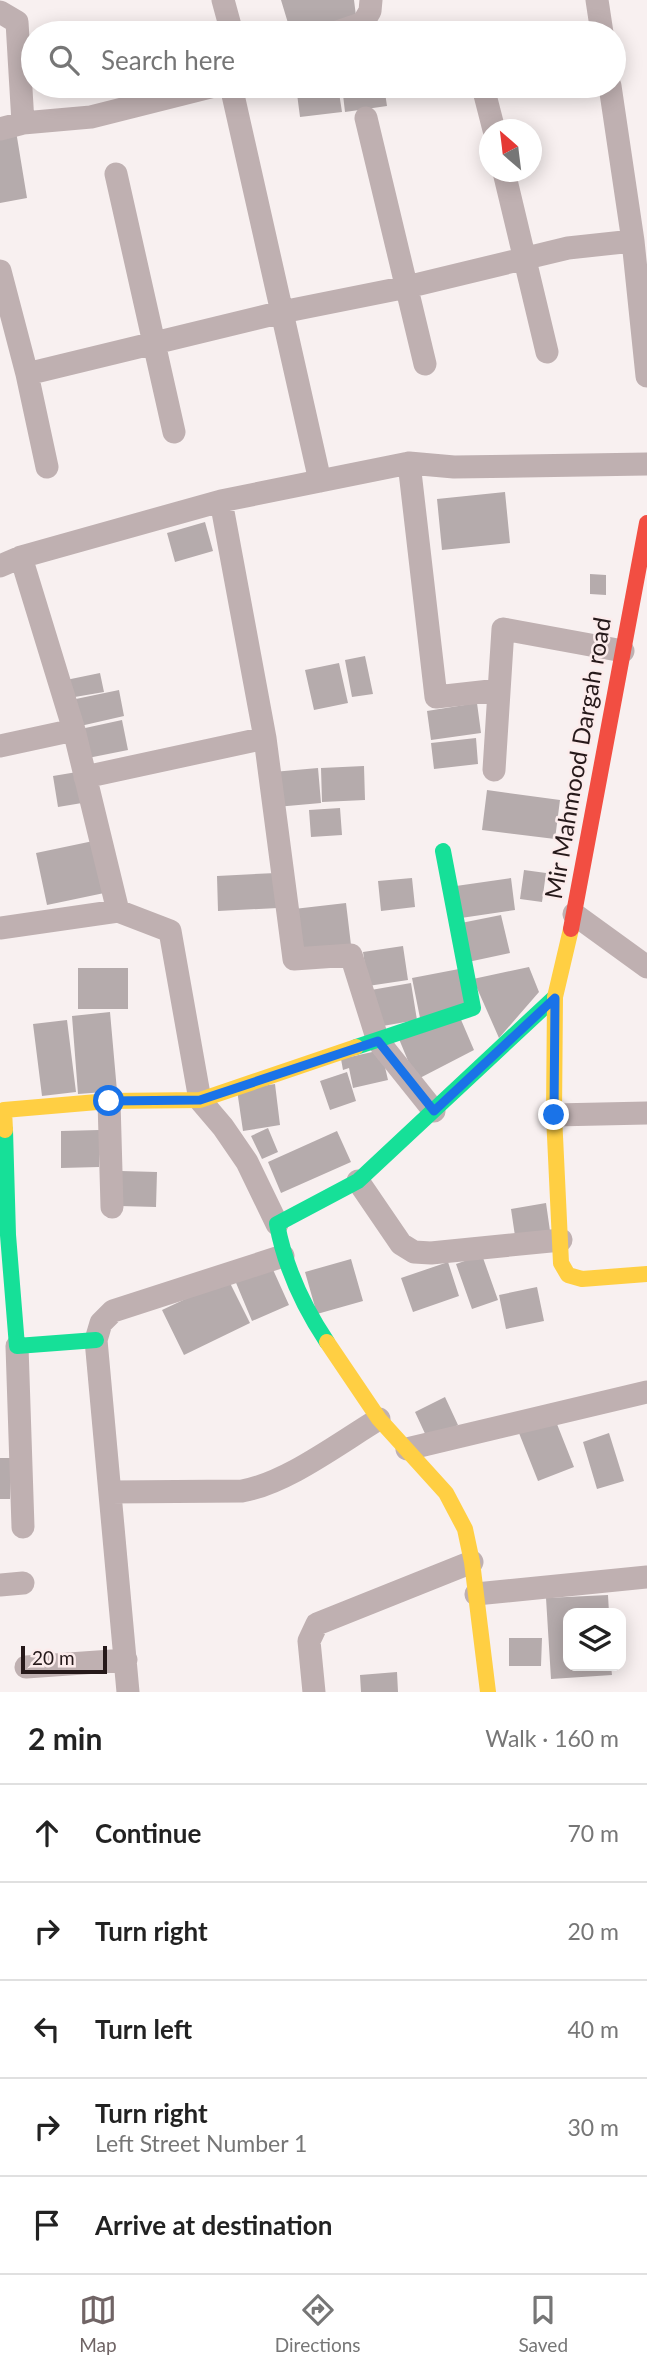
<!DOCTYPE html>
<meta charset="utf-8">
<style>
:root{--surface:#fff;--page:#f2f2f2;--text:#222;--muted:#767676;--line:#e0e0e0;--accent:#706465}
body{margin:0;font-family:Lato,sans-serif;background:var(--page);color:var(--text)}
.controls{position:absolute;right:21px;bottom:21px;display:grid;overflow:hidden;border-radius:14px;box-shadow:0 4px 18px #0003}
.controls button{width:63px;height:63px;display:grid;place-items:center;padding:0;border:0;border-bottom:2px solid var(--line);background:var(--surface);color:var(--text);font:35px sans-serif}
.compass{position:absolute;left:479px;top:119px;width:63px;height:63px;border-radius:50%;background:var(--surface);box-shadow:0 4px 18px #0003;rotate:332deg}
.scale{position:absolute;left:21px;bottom:18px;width:86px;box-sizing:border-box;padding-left:7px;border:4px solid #26191a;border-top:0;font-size:19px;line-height:24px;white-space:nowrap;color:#26191a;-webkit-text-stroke:5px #fcecec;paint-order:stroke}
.stop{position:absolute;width:21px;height:21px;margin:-16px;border:5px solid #1a73e8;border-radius:50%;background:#fff}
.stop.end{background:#1a73e8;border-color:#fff;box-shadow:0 2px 7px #0008}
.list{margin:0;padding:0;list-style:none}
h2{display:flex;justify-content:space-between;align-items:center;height:91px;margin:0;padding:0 28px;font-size:30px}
h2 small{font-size:23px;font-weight:400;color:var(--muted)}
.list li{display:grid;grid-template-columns:46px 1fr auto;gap:21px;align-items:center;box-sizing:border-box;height:98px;padding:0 28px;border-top:2px solid var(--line)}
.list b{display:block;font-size:26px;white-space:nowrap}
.list p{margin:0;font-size:23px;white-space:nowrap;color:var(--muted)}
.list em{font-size:23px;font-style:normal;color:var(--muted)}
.icon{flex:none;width:38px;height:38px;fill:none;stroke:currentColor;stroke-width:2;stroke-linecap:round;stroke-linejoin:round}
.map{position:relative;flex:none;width:647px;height:1692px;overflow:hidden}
.search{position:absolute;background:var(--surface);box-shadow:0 4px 18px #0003;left:21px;right:21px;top:21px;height:77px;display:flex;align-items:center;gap:18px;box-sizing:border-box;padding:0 24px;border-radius:38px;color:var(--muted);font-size:26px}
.sheet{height:581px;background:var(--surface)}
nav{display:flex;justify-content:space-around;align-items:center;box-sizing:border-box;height:98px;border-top:2px solid var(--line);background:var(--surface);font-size:19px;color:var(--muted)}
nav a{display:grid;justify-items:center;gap:4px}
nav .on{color:var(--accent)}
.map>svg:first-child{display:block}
.building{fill:#b5abac}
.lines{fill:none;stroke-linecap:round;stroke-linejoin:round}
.street{stroke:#bfb0b1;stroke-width:23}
.fast{stroke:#16e098;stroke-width:16}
.slow{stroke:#ffcf43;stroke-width:16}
.jam{stroke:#f24e42;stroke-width:16}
.route{stroke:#1a73e8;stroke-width:9}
.labels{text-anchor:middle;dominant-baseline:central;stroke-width:5;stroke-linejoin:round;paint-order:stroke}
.street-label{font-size:24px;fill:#26191a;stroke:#fcecec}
</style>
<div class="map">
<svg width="647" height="1692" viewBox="0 0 647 1692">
<rect width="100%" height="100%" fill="#f8f0f0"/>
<!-- building -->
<path class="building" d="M281 0H354L356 16 312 33H291Z
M296 86H338L342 112 300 117Z
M342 86H384L387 106 345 112Z
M16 131 27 198 0 203V134Z
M505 492 510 543 442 550 437 499Z
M205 522 213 551 175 562 167 533Z
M590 574 606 575V595L590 594Z
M365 656 373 694 352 697 345 660Z
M339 663 348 703 314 710 305 670Z
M100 673 104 692 69 698 66 680Z
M119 690 124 716 76 727 71 700Z
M477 703 481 733 431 740 427 711Z
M122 720 128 750 83 759 76 730Z
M476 738 478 764 434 769 431 743Z
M364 766 365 800 322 802 321 768Z
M318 768 321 803 276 807 273 772Z
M83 771 88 802 58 807 53 776Z
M487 790 560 800 555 839 482 830Z
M340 808 342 835 311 837 309 810Z
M98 840 109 892 47 905 36 853Z
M524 870 546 873 542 902 520 899Z
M276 873 278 908 218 911 217 876Z
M412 878 415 907 381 911 378 881Z
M511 878 515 910 461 918 456 886Z
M346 903 351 945 298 950 294 909Z
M501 915 510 953 468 962 461 923Z
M403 946 408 980 368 986 363 952Z
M529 967 539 992 499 1038 473 979Z
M78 968H128V1009H78Z
M459 969 466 1009 420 1018 412 978Z
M411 983 417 1020 377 1027 371 990Z
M110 1012 117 1091 78 1094 72 1016Z
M459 1015 474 1050 416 1080 399 1039Z
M67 1020 76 1092 42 1096 33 1024Z
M381 1050 388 1080 353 1088 349 1068 343 1070 341 1059Z
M347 1072 356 1101 330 1110 320 1081Z
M275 1084 280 1125 243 1131 237 1090Z
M268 1128 278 1152 262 1159 251 1136Z
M99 1130V1167L61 1168V1131Z
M337 1131 351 1162 281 1193 268 1162Z
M121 1171 157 1172 156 1207 120 1206Z
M546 1203 550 1231 515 1236 511 1209Z
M482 1255 498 1300 472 1309 456 1264Z
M351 1259 363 1301 317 1314 305 1272Z
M448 1262 459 1296 413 1312 401 1278Z
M270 1263 289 1305 252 1321 234 1278Z
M228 1279 250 1323 184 1355 162 1310Z
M537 1287 544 1321 506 1329 499 1295Z
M445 1397 458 1425 428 1440 415 1412Z
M553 1414 574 1467 538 1481 517 1428Z
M609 1433 624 1481 597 1489 583 1442Z
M0 1458H11L10 1499H0Z
M608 1595 609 1613H568V1666H611L612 1675 551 1679 546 1598Z
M509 1638H542L541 1666H509Z
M397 1672 398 1692H361L360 1675Z"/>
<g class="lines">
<!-- street -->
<path class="street" d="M223 0 232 33
M597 0 602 33
M0 12 17 22 23 123
M334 33 363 23 370 11 371 0
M231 86 320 481
M610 86 633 241 647 376
M484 91 494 130
M366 118 425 364
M0 129 23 123 91 117 214 86
M504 172 547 352
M116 174 174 432
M0 271 27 374 282 312 407 287 568 248 633 241
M27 374 47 467
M409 463 436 697 499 690
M221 501 265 738 294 959 351 955 378 1041 434 1111
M21 557 74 730 118 911
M0 566 21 557 221 501 409 463 454 467 647 464
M0 746 74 730
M494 770 503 629 623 651
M85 777 265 738
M574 914 647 967
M0 928 118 911 170 931 200 1100 223 1127 247 1162 277 1224
M109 1101 112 1207
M554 1115 647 1113
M358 1181 401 1244 414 1252 431 1253 561 1240
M17 1346 23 1527
M407 1449 647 1392
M110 1492 242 1491C287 1483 339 1443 379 1419
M0 1585 23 1583
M476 1594 647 1577
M26 1667 126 1660
M128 1692 96 1340 101 1323 113 1311 283 1256
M314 1692 309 1641 317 1624 472 1562"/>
<!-- fast -->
<path class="fast" d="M356 1047 473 1008 443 851
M5 1130 8 1235 17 1346 96 1340
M327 1342C303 1306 285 1267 277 1224L358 1181 555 997"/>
<!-- slow -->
<path class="slow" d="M571 929 555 997 554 1115 561 1263 568 1275 582 1279 647 1274
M5 1130 4 1110 109 1101 200 1100 356 1047
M327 1342 379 1419 446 1493 465 1529 472 1562 488 1692"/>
<!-- jam -->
<path class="jam" d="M571 929 647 523"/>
</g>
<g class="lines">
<!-- route -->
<path class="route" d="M109 1101 200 1100 378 1041 434 1111 555 998 554 1115"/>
</g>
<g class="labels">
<!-- street labels -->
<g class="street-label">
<text transform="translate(577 758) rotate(-80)">Mir Mahmood Dargah road</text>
</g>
</g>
</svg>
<div class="controls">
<button><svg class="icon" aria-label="layers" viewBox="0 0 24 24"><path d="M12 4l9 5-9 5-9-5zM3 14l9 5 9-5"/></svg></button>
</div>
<svg class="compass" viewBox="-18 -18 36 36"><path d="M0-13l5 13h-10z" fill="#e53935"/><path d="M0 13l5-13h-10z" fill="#767676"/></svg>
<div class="scale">20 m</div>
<div class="stop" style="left:109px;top:1101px"></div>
<div class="stop end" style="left:554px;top:1115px"></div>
<div class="search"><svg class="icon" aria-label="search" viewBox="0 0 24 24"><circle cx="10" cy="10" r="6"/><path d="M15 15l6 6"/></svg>Search here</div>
</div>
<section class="sheet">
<h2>2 min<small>Walk · 160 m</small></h2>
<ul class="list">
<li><svg class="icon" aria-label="ahead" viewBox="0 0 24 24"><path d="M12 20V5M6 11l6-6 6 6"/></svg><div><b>Continue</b></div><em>70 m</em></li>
<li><svg class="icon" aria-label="right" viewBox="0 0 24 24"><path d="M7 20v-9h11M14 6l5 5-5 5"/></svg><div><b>Turn right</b></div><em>20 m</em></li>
<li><svg class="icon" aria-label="left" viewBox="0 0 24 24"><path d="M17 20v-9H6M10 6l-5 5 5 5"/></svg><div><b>Turn left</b></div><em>40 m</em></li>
<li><svg class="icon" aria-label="right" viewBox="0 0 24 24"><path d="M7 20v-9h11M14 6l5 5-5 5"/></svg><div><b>Turn right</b><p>Left Street Number 1</p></div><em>30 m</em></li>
<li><svg class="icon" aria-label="arrive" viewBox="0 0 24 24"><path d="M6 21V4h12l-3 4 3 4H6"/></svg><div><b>Arrive at destination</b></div></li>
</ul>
</section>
<nav>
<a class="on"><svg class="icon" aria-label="map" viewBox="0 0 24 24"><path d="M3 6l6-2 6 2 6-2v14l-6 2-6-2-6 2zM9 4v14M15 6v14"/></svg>Map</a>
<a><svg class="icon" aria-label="directions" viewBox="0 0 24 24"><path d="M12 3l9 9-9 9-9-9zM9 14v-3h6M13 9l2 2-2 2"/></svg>Directions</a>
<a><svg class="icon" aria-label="saved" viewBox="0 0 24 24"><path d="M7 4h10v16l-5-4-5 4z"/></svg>Saved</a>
</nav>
